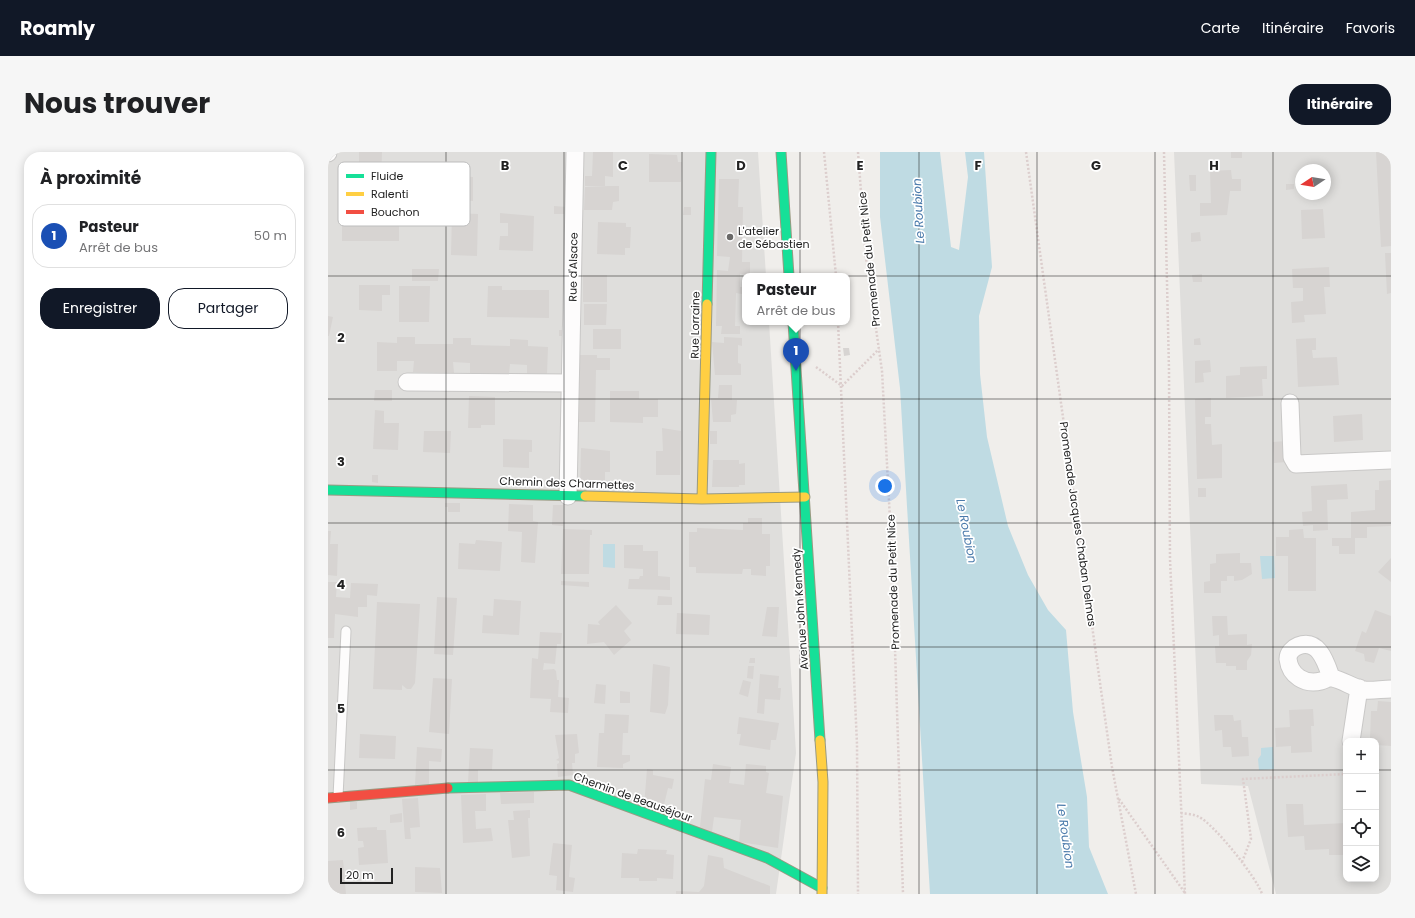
<!DOCTYPE html>
<html lang="fr">
<meta charset="utf-8">
<style>
:root{--surface:#fff;--page:#f6f6f6;--text:#202124;--muted:#757577;--line:#e0e0e0;--accent:#111827}
body{margin:0;font-family:Poppins,sans-serif;background:var(--page);color:var(--text)}
.controls{position:absolute;right:12px;bottom:12px;display:grid;overflow:hidden;border-radius:8px;box-shadow:0 2px 10px #0003}
.controls button{width:36px;height:36px;display:grid;place-items:center;padding:0;border:0;border-bottom:1px solid var(--line);background:var(--surface);color:var(--text);font:20px sans-serif}
.compass{position:absolute;left:967px;top:12px;width:36px;height:36px;border-radius:50%;background:var(--surface);box-shadow:0 2px 10px #0003;rotate:258deg}
.scale{position:absolute;left:12px;bottom:10px;width:53px;box-sizing:border-box;padding-left:4px;border:2px solid #222;border-top:0;font-size:11px;line-height:14px;white-space:nowrap;color:#222;-webkit-text-stroke:3px #fff;paint-order:stroke}
.you{position:absolute;left:557px;top:334px;width:14px;height:14px;margin:-10px;border:3px solid #fff;border-radius:50%;background:#1a73e8;box-shadow:0 0 0 6px #1a73e833}
.badge{display:grid;place-items:center;width:26px;height:26px;border-radius:50%;background:var(--accent);color:#fff;font-size:13px;font-weight:700}
.pin{position:absolute;translate:-50% -33px;filter:drop-shadow(0 1px 2px #0008)}
.pin::after{content:'';position:absolute;top:21px;width:14px;height:12px;background:inherit;clip-path:polygon(0 0,100% 0,50% 100%)}
.popup{position:absolute;left:414px;top:121px;width:108px;height:52px;box-sizing:border-box;display:grid;place-content:center;border-radius:8px;background:var(--surface);filter:drop-shadow(0 1px 3px #0005);font-size:13px;white-space:nowrap;color:var(--muted)}
.popup b{font-size:15px;color:var(--text)}
.popup::after{content:'';position:absolute;left:50%;top:100%;margin-left:-8px;border:8px solid transparent;border-top-color:var(--surface)}
.list{margin:0;padding:0;list-style:none}
h2{display:flex;justify-content:space-between;align-items:center;height:52px;margin:0;padding:0 16px;font-size:17px}
h2 small{font-size:13px;font-weight:400;color:var(--muted)}
.list li{display:grid;grid-template-columns:26px 1fr auto;gap:12px;align-items:center;box-sizing:border-box;height:64px;margin:0 8px 8px;padding:0 8px;border:1px solid var(--line);border-radius:16px}
.list b{display:block;font-size:15px;white-space:nowrap}
.list p{margin:0;font-size:13px;white-space:nowrap;color:var(--muted)}
.list em{font-size:13px;font-style:normal;color:var(--muted)}
.actions{display:flex;gap:8px;padding:12px 16px}
.actions a{flex:1;padding:9px 0;border:1px solid var(--accent);border-radius:16px;text-align:center;font-size:14px;color:var(--accent)}
.actions .main{background:var(--accent);color:#fff}
.icon{flex:none;width:22px;height:22px;fill:none;stroke:currentColor;stroke-width:2;stroke-linecap:round;stroke-linejoin:round}
.map{position:relative;flex:none;width:1063px;height:742px;overflow:hidden;border-radius:16px}
header{display:flex;align-items:center;gap:24px;box-sizing:border-box;height:56px;padding:0 20px;background:var(--accent);color:#fff}
header strong{font-size:19px}
nav{display:flex;gap:22px;margin-inline-start:auto;font-size:14px}
.intro{display:flex;align-items:center;justify-content:space-between;box-sizing:border-box;height:96px;padding:0 24px}
h1{margin:0;font-size:28px}
.button{padding:10px 18px;border-radius:16px;background:var(--accent);color:#fff;font-size:14px;font-weight:700}
main{display:flex;gap:24px;padding:0 24px}
aside{flex:1;background:var(--surface);border-radius:16px;box-shadow:0 2px 10px #0003}
.map>svg:first-child{display:block}
.residential{fill:#dfdedc;fill-rule:evenodd}
.water{fill:#bfdbe3}
.building{fill:#d7d4d2}
.lines{fill:none;stroke-linecap:round;stroke-linejoin:round}
.lane-casing{stroke:#c9c8c7;stroke-width:11}
.street-casing{stroke:#c9c8c7;stroke-width:19}
.fast-casing{stroke:#999a82;stroke-width:11}
.slow-casing{stroke:#999a82;stroke-width:11}
.jam-casing{stroke:#999a82;stroke-width:11}
.path{stroke:#dccecd;stroke-width:2.5;stroke-dasharray:2 2;stroke-linecap:butt}
.lane{stroke:#fdfcfc;stroke-width:9}
.street{stroke:#fdfcfc;stroke-width:17}
.fast{stroke:#16e098;stroke-width:9}
.slow{stroke:#ffcf43;stroke-width:9}
.jam{stroke:#f24e42;stroke-width:9}
.grid{fill:none;stroke:#222;stroke-width:1;stroke-opacity:0.55}
.poi-dot{fill:#6a6968;stroke:#fff;stroke-width:1.5}
.labels{text-anchor:middle;dominant-baseline:central;stroke-width:3.5;stroke-linejoin:round;paint-order:stroke}
.poi-label{font-size:11px;fill:#222;stroke:#fff;text-anchor:start}
.street-label{font-size:11px;fill:#222;stroke:#fff}
.water-label{font-size:12px;font-style:italic;fill:#4a7aab;stroke:#fff}
.key{fill:#fff;stroke:#bdbdbd;stroke-width:1}
.key-label{font-size:11px;fill:#222}
.grid-label{font-size:13px;text-anchor:middle;font-weight:bold;fill:#222;stroke:#fff;stroke-width:3.5;stroke-linejoin:round;paint-order:stroke}
</style>
<header>
<strong>Roamly</strong>
<nav><a>Carte</a><a>Itinéraire</a><a>Favoris</a></nav>
</header>
<div class="intro"><h1>Nous trouver</h1><a class="button">Itinéraire</a></div>
<main>
<aside>
<h2>À proximité<small></small></h2>
<ul class="list">
<li><span class="badge" style="background:#1a4fb4">1</span><div><b>Pasteur</b><p>Arrêt de bus</p></div><em>50 m</em></li>
</ul>
<div class="actions"><a class="main">Enregistrer</a><a>Partager</a></div>
</aside>
<div class="map">
<svg width="1063" height="742" viewBox="0 0 1063 742">
<rect width="100%" height="100%" fill="#f0eeeb"/>
<!-- residential -->
<path class="residential" d="M0 0H430L438 124H417V170H441L468 601 448 742H0Z
M846 0H1063V742H948L920 634 873 632ZM973 18H997V42H973ZM1018 589H1048V727H1018Z"/>
<!-- water -->
<path class="water" d="M552 0H612L623 95 631 98 640 25 637 0H656L664 115 651 164 652 222 659 285 680 374 700 423 720 458 738 478 745 560 759 645 761 695 780 742H602L572 236 552 65Z
M275 392H287V416L275 415Z
M932 404H946L947 426 934 427Z
M945 595 946 617 931 618 930 607 933 603V596Z"/>
<!-- building -->
<path class="building" d="M31 0H54L53 35 36 34V17H31Z
M265 0H285V25L277 24V34H257V24H264Z
M903 0H914V6H903Z
M1048 0H1062L1063 94 1053 95Z
M321 2 349 3 350 10H354L353 30H321Z
M75 17H105L104 26H115L114 46H72V25H74Z
M903 18 904 27H913V39H902L899 63 872 64V51H883L882 19Z
M861 23H868V39H862Z
M125 24 145 25V49L125 48Z
M391 27H411L410 55H415L414 110H422V123L412 122V135H414V142L408 141 407 174H412V182H393L394 174H388L389 118 400 119 402 105 389 104Z
M958 32H966V37L958 38Z
M281 34H291V49L285 50 284 58H256L257 35Z
M226 54 239 55V62H226Z
M356 55H363V63H355Z
M995 57 997 86 974 87 973 58Z
M124 61 150 62 149 104 123 103Z
M172 61 206 64 205 99 171 98 172 84H180V71H172Z
M14 62 71 63V89H14Z
M270 70 298 71V75H303L302 96H297V103L269 102Z
M872 80 873 89 863 90V81Z
M1057 101H1063V141L1059 142Z
M1001 115 1002 135H996L998 162 976 163 977 170 964 171 963 150 975 149V136H965L964 117Z
M84 117H111L110 129H84Z
M874 122V130H865L864 123Z
M255 123H279V150H255Z
M31 133H62V143H54V159L31 158Z
M71 134H102L101 170H71Z
M160 134H174V138H221V166L159 165Z
M256 152H279L278 173H256Z
M0 164 5 165 1 184H0Z
M265 177H293V197H265Z
M231 178H237V184H231Z
M69 185H87V192H125V186H143V193L182 194V187L200 188V194L220 195 219 222H199V213L182 212 181 222 142 221V211L125 210 126 221 85 220 86 209H69V219H49V190L69 191Z
M396 185 414 186V194L410 193V211L413 212V223H387L384 190 396 191Z
M872 186 873 193H866V187Z
M988 186V198H984L985 206 1009 205 1011 233 970 235 968 187Z
M515 196H521L522 203 516 204Z
M252 203H269V206H282V218H268L267 270H251Z
M882 208 883 220 875 221 876 230 867 231V209Z
M939 214V227H934L935 244 898 246V224L912 223V215Z
M391 233H404V248H409L408 262 403 263V270H385L383 246H390Z
M47 238H64V249H46Z
M282 239H311V247H330V265H315V271L282 270Z
M141 244 167 245V273H153V276H140Z
M883 246V265H877V272H883L884 293 894 292V326L869 327 867 247Z
M47 258 56 259V271H71L70 298 45 297Z
M1034 262 1035 288 1006 290 1005 264Z
M334 276 353 279 352 323H328V299H335Z
M96 279H123L122 301 95 300Z
M382 279H389V292H382Z
M175 287 204 288V300H201V316L175 315Z
M958 289 959 310 946 311 945 290Z
M253 296 282 299V320H277V335H252Z
M385 308H411V312L417 311V333H411V335H384Z
M44 323H50V331L44 330Z
M1063 328V374L1039 375V386H1027V402H1011V394H1004V386H1023V360L1047 358V338H1051V329Z
M1019 332 1020 347 999 348 1000 378 985 379V373L975 374 974 360 984 359 983 334Z
M870 336H878V345H870Z
M117 351H132V360H120V355H117Z
M181 352 205 353V369L210 370 207 411 193 410 194 380 180 379Z
M225 353H235V374L224 373Z
M420 366H434V382H442V414H438V424L423 423V417H415L414 422 368 421V415H361V380H369V376L415 378V371H420Z
M235 377 264 378V383H262L261 422H233Z
M975 377 976 386H988V439H960V404H948V385H961V378Z
M0 379H3L2 392H10L9 424 0 423Z
M148 388 174 390 172 419 130 417 131 391 147 392Z
M296 393H315V399H330V424L342 425V438L300 437 301 427H311L312 424H315V417L296 416Z
M912 401V411H923L924 422 914 428 906 429V424H899V429H893V441H876V430L882 429V412L888 411V402Z
M1063 406V430L1050 420Z
M233 429 261 430V435L233 433Z
M0 430H9L8 445 22 446 23 431 50 432 49 444 39 443V455H30V465L7 462 6 486H0Z
M330 444 344 445V453H329Z
M109 445 129 446 125 503 106 502Z
M166 447 193 449 191 483 154 481 155 463 165 464Z
M49 450 92 452 87 531 83 537H79L74 533V538L45 537Z
M288 453 304 471 296 479 303 488 286 503 276 490 259 492 260 472 272 473 270 470Z
M439 455H451L449 485 434 484Z
M1047 458 1063 464V499L1051 496 1046 511 1037 509 1036 502 1027 499 1034 479 1038 481Z
M349 461 382 463 381 483 348 482Z
M884 464H899L900 483 919 482V493L924 492 923 503 919 509V518H908V514H898V511H888L887 494H891V483L885 484Z
M212 480 234 481 233 492H229L227 512 216 511 215 518 226 517 228 519 229 528H231L230 545 241 546 240 561 222 560 223 547 202 546 204 506 210 507Z
M422 506H427V511H421Z
M325 512 342 515 340 553 337 562 322 560Z
M420 514H426L425 527 419 526Z
M432 522 451 524 450 536H453L452 548 437 547 436 562 429 561Z
M105 526 124 527 121 582 101 580Z
M415 528 423 530 420 545 411 542Z
M268 532 278 533 277 552 266 551Z
M292 539 302 540V551H292Z
M1050 549 1063 550V594L1048 593V589H1042L1043 559H1049Z
M985 557 986 574H983L984 600 963 601V594L948 595 947 576 962 575 961 558Z
M277 562 301 563 300 581H295L294 603H302V609L295 612V616L269 615 271 581H276Z
M886 563H905L906 569 913 568 914 585H920L921 604 904 605 903 595H895L894 578 887 579Z
M411 565 451 571 448 588H443L442 598 411 593 413 582H409Z
M32 582 68 584 67 607 31 606Z
M249 582 251 601 247 602V611H244L245 623 230 625 229 612 231 611V609L228 608 231 606 227 583Z
M89 595 114 597 113 610 101 609V632L87 633Z
M142 596 165 597 164 618H150V630H140Z
M385 612 403 615 401 631 416 633 418 612 438 614V620L441 621 438 641 455 644 450 696 411 690 413 668 386 665 384 680 372 675 377 627 383 628Z
M319 617 325 618V623L346 627 344 637 340 636 334 661 316 655Z
M206 640V651L173 652 172 641Z
M158 642V659H147L148 677 163 676 165 689 135 691 133 643Z
M90 646 92 675 82 676 83 687H77L74 647Z
M22 650H29V657L22 658Z
M958 652H975L976 673 1018 671V703H1001V697L977 698 976 684 960 685Z
M202 658V666H200L202 704 184 706 180 668H186L185 659Z
M74 661V670L62 671V663Z
M49 675V678H58L60 711 31 713 30 696 36 695 35 689H30L29 676Z
M225 691 244 693 241 725 247 726 245 740 228 738 229 724 221 723Z
M310 697 339 698 338 702 346 703 345 727 329 726V729H311V726H293L294 701 309 702Z
M380 703 395 706 396 716 442 734V742H348V739L371 740 376 734Z
M15 708 18 742H0V709Z
M87 715 112 716 114 741 87 740Z"/>
<g class="lines">
<defs>
<path id="lane" d="M10 645 18 479"/>
<path id="street" d="M0 1V0
M79 230 242 231
M962 251 964 305 968 312 1063 308
M240 344 247 0
M1003 525C998 511 991 486 970 494 965 496 960 501 960 507 962 524 977 533 993 529 997 528 1000 525 1004 526 1015 528 1025 536 1036 538 1044 539 1054 537 1063 537
M1023 589 1031 536"/>
<path id="fast" d="M453 0 461 124
M379 152 383 0
M465 170 492 588
M0 338 257 344
M120 636 241 633 439 706 494 736"/>
<path id="slow" d="M257 344 374 347 477 345
M374 347 379 152
M492 588 495 630 494 742"/>
<path id="jam" d="M0 646 120 636"/>
</defs>
<!-- lane casing -->
<use href="#lane" class="lane-casing"/>
<!-- street casing -->
<use href="#street" class="street-casing"/>
<!-- fast casing -->
<use href="#fast" class="fast-casing"/>
<!-- slow casing -->
<use href="#slow" class="slow-casing"/>
<!-- jam casing -->
<use href="#jam" class="jam-casing"/>
<!-- path -->
<path class="path" d="M496 0 508 124
M530 0 538 106 554 219 564 405 575 742
M698 0 774 545 784 615 808 742
M836 0 841 218 842 407 857 742
M510 170 529 592 530 742
M488 215 514 234 551 197
M791 647 857 741
M853 661C858 662 866 662 871 665 886 672 929 726 934 742
M914 710 923 687 915 627 1018 622"/>
<!-- lane -->
<use href="#lane" class="lane"/>
<!-- street -->
<use href="#street" class="street"/>
<!-- fast -->
<use href="#fast" class="fast"/>
<!-- slow -->
<use href="#slow" class="slow"/>
<!-- jam -->
<use href="#jam" class="jam"/>
</g>
<!-- grid -->
<path class="grid" d="M118 0V742M236 0V742M354 0V742M472 0V742M591 0V742M709 0V742M827 0V742M945 0V742M0 124H1063M0 247H1063M0 371H1063M0 495H1063M0 618H1018M1048 618H1063"/>
<!-- markers -->
<circle class="poi-dot" cx="402" cy="85" r="4"/>
<g class="labels">
<!-- poi labels -->
<g class="poi-label">
<text x="410" y="79">L'atelier<tspan x="410" dy="13">de Sébastien</tspan></text>
</g>
<!-- street labels -->
<g class="street-label">
<text transform="translate(541 107) rotate(-96)">Promenade du Petit Nice</text>
<text transform="translate(245 115) rotate(-89)">Rue d'Alsace</text>
<text transform="translate(367 173) rotate(-89)">Rue Lorraine</text>
<text transform="translate(239 331) rotate(2)">Chemin des Charmettes</text>
<text transform="translate(750 372) rotate(82)">Promenade Jacques Chaban Delmas</text>
<text transform="translate(565 430) rotate(-92)">Promenade du Petit Nice</text>
<text transform="translate(472 457) rotate(-94)">Avenue John Kennedy</text>
<text transform="translate(305 645) rotate(20)">Chemin de Beauséjour</text>
</g>
<!-- water labels -->
<g class="water-label">
<text transform="translate(590 59) rotate(-93)">Le Roubion</text>
<text transform="translate(639 379) rotate(79)">Le Roubion</text>
<text transform="translate(738 684) rotate(82)">Le Roubion</text>
</g>
</g>
<!-- legend -->
<rect x="10" y="10" width="132" height="64" rx="6" class="key"/>
<rect x="18" y="22" width="18" height="4" fill="#16e098"/>
<rect x="18" y="40" width="18" height="4" fill="#ffcf43"/>
<rect x="18" y="58" width="18" height="4" fill="#f24e42"/>
<g class="key-label">
<text x="43" y="28">Fluide</text>
<text x="43" y="46">Ralenti</text>
<text x="43" y="64">Bouchon</text>
</g>
<g class="grid-label">
<text x="177" y="18">B</text>
<text x="295" y="18">C</text>
<text x="413" y="18">D</text>
<text x="532" y="18">E</text>
<text x="650" y="18">F</text>
<text x="768" y="18">G</text>
<text x="886" y="18">H</text>
<text x="13" y="190">2</text>
<text x="13" y="314">3</text>
<text x="13" y="437">4</text>
<text x="13" y="561">5</text>
<text x="13" y="685">6</text>
</g>
</svg>
<div class="controls">
<button>+</button>
<button>−</button>
<button><svg class="icon" aria-label="locate" viewBox="0 0 24 24"><circle cx="12" cy="12" r="6"/><path d="M12 2v4M12 18v4M2 12h4M18 12h4"/></svg></button>
<button><svg class="icon" aria-label="layers" viewBox="0 0 24 24"><path d="M12 4l9 5-9 5-9-5zM3 14l9 5 9-5"/></svg></button>
</div>
<svg class="compass" viewBox="-18 -18 36 36"><path d="M0-13l5 13h-10z" fill="#e53935"/><path d="M0 13l5-13h-10z" fill="#757577"/></svg>
<div class="scale">20 m</div>
<div class="you"></div>
<div class="pin badge" style="left:468px;top:219px;background:#1a4fb4">1</div>
<div class="popup"><b>Pasteur</b>Arrêt de bus</div>
</div>
</main>
